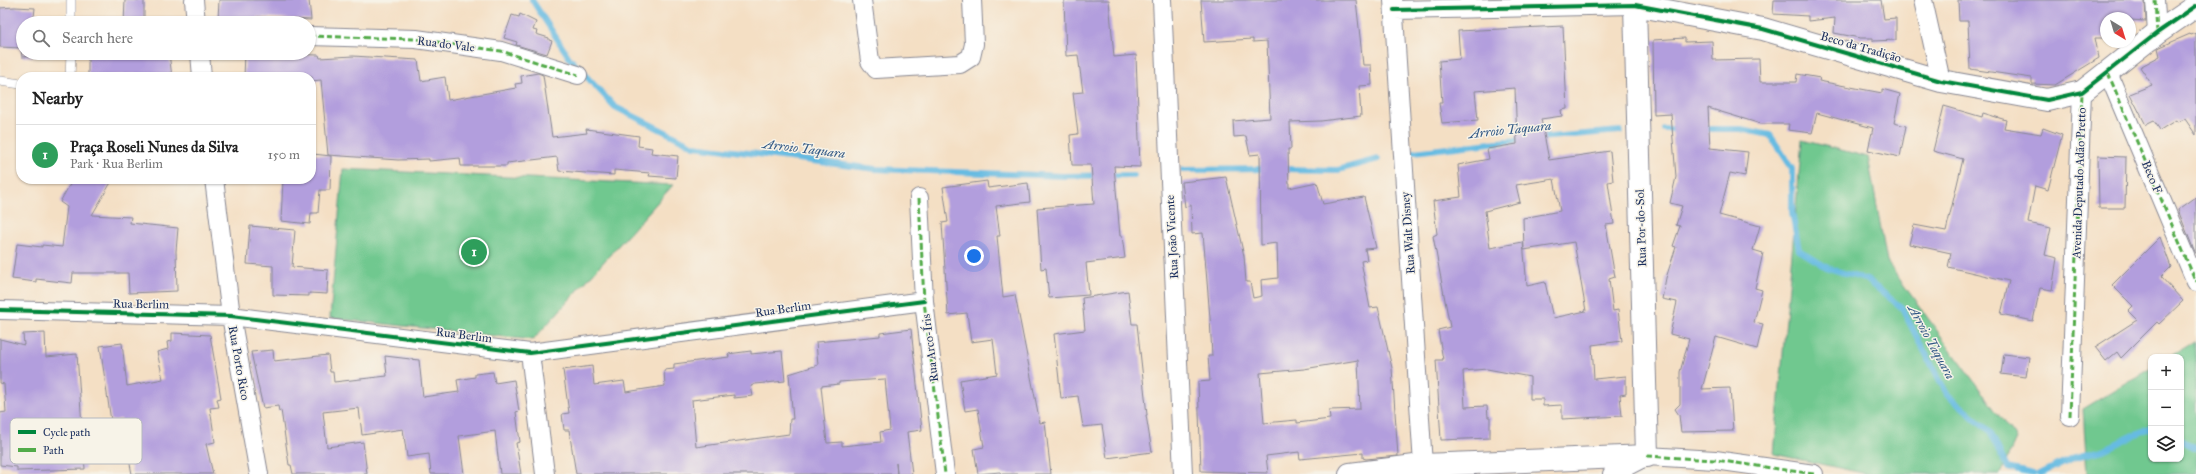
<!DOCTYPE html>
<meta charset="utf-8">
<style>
:root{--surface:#fff;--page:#f2f2f2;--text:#222;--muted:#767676;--line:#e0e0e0;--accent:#111827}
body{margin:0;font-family:"IM FELL Great Primer",serif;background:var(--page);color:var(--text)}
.controls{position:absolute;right:12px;bottom:12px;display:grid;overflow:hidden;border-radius:8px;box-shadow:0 1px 3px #0004}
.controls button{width:36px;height:36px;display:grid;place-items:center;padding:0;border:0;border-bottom:1px solid var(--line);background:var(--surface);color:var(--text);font:20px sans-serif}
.compass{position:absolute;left:2100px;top:12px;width:36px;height:36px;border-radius:50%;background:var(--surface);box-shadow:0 1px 3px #0004;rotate:142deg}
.you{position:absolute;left:974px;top:256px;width:14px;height:14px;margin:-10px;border:3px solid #fff;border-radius:50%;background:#1a73e8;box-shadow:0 0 0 6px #1a73e833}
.badge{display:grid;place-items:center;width:26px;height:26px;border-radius:50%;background:var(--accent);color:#fff;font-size:13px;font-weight:700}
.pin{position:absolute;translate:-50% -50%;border:2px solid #fff;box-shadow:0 1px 4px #0006}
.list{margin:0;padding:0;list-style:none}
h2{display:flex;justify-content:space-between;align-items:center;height:52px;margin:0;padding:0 16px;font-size:17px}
h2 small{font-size:13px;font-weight:400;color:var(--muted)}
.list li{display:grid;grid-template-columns:26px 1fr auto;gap:12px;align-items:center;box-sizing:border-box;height:60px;padding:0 16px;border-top:1px solid var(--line)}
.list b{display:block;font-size:15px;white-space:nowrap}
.list p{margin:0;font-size:13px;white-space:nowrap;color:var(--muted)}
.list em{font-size:13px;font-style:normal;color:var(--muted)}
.icon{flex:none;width:22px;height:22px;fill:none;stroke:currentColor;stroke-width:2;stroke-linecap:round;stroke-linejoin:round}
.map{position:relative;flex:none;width:2196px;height:474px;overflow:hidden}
.search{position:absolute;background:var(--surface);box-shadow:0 1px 3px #0004;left:16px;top:16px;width:300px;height:44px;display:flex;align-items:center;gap:10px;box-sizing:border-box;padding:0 14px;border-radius:22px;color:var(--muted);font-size:15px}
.panel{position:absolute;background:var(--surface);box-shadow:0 1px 3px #0004;left:16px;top:72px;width:300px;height:112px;border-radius:16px}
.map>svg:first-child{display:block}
.green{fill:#70c88f;stroke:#467c76}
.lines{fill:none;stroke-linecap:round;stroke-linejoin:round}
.stream{stroke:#66bbe2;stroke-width:6}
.building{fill:#b29edd;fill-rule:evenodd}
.service-casing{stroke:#888791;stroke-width:10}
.minor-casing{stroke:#888791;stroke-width:20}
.tertiary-casing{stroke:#888791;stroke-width:24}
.service{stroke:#fff;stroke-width:9}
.minor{stroke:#fff;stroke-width:18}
.tertiary{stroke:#fff;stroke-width:22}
.quiet{stroke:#52ab49;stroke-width:3;stroke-dasharray:6 3;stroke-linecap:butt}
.cycleway-casing{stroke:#f7f3e8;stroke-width:6}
.cycleway{stroke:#00873e;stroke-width:4}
.labels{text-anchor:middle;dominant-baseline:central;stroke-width:3;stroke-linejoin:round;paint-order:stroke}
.street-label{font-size:12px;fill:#1b2f5e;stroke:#f7f3e8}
.water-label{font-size:13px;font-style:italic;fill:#325986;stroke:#f7f3e8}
.key{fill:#f7f3e8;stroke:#b5b8bf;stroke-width:1}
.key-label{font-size:11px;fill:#1b2f5e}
</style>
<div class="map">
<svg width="2196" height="474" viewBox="0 0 2196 474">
<rect width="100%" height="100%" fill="#f7f3e8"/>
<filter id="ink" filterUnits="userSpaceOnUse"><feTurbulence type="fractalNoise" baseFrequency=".025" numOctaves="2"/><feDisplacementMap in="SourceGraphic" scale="8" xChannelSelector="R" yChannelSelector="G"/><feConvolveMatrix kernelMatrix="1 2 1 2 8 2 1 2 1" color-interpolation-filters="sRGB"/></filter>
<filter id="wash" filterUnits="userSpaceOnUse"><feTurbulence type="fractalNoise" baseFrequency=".012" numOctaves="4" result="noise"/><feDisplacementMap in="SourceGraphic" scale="16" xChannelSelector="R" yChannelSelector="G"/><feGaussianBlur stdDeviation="0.9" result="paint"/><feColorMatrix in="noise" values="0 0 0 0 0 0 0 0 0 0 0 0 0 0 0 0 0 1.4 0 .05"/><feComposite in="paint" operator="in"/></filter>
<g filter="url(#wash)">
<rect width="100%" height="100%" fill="#f4dfc4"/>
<!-- green -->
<path class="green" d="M1802 140 1868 157 1887 262 2016 439 2000 474H1867L1774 454Z
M343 169 673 185 533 340 330 318Z
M2196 341V474H2087L2083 409 2151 368V459H2181V357H2169Z"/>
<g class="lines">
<!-- stream -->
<path class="stream" d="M532 0 570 59 615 107 694 146 876 169 1063 176 1134 175
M1664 129H1680
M1701 129H1741L1770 135 1792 168V212L1799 250 1828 268 1867 280 1901 307 1947 394 1990 431 2007 468 2034 474
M1538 138 1620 131
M1405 153 1525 139
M1281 169 1338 170 1378 159
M1183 170 1268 169
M2181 440 2196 448
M2040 474 2072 458 2103 450 2151 427"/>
</g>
<g id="blocks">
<!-- building -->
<path class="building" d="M125 0H144V23H124Z
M219 0H309L311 20 257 17V20L218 19Z
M1064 0H1109L1114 57 1136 55 1140 167 1114 166 1120 236H1122L1125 258 1086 263 1089 295 1049 298 1046 268 1041 269 1037 208 1094 204 1091 165H1072L1070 135 1078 134 1073 93 1083 92 1078 55 1066 56Z
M1201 0H1356L1363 65H1371L1372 85 1359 86 1361 116 1321 121 1290 122 1291 149H1288L1289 188 1317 182 1323 204 1364 197 1376 248 1365 249 1367 260 1361 261 1370 308 1378 307 1392 368 1398 456 1366 459 1363 458V453L1300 459 1299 452 1266 456 1268 473 1201 471 1198 382 1210 381 1208 356H1212L1210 318 1203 233 1192 234 1191 205 1185 207 1182 182 1226 177 1244 256 1246 282H1250L1253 298 1262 296 1261 280 1278 278 1277 243 1261 245 1260 154 1250 155 1246 136 1234 137 1233 121 1270 118 1267 41 1253 42V39L1204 42ZM1358 360 1360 409 1329 410 1330 419 1297 423V420L1264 423 1260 373 1304 369Z
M1774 0H1881L1884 19 1896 18V40L1873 41V38H1860L1834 33 1835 18 1808 21V16L1773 14Z
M1958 0H2145L2146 21 2130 20V18H2106V38H2095L2099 58 2055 85 2032 84V78L1970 69 1968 21H1959Z
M15 7 35 8 34 17H40V23H23V53H37V56L22 57 21 48 0 47V8Z
M520 14 536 22 533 30 537 31 536 34 549 38V40L552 41 547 54 516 45 517 42 504 38 512 15 519 17Z
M1563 26 1567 109 1561 110 1562 116 1541 119 1549 160 1610 151 1613 181 1608 182 1614 224 1606 225 1615 277 1609 279 1613 311 1618 310 1622 341 1592 345 1594 379 1626 376V394L1620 395 1622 416 1562 419V405L1543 406V399H1530V377L1487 369 1463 371 1465 407 1487 406 1488 417H1490V438L1441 440 1436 360H1443L1438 330 1450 327 1433 236 1437 234 1433 201 1461 197 1458 165 1489 159 1487 149 1517 144 1515 88 1475 91 1478 120 1442 123 1439 103H1442L1439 61 1460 59 1458 31ZM1554 179 1560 211 1523 218 1524 250 1574 242 1586 311 1553 318 1545 282 1527 286 1523 242 1490 248 1485 211 1520 202 1516 185Z
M2196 33V135L2185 119 2177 122 2176 120 2160 130 2154 121 2146 125 2130 94 2152 85 2140 67 2160 56 2158 48 2190 34 2191 35Z
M1685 38V42L1712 41 1713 60 1759 59 1760 82H1796L1797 74 1820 78 1819 81 1882 93V89L1900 94 1894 123 1906 126 1900 157 1868 150 1873 128 1817 113 1812 133 1788 130 1789 124H1761L1708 108 1710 148 1748 152 1745 176 1730 173 1719 215 1760 226 1753 250 1763 253 1755 288 1762 290 1754 322 1763 324 1757 349 1716 337 1702 389 1730 388 1733 431 1681 432 1679 415 1675 409 1680 404V372L1689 339 1670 334 1677 302 1662 299 1666 278 1676 247 1673 246 1680 226 1676 225 1682 206 1670 203 1676 177 1671 114 1654 115 1653 40Z
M88 53H169L172 77H139L138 74 88 77Z
M245 53 319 55 320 58 353 56 418 60 421 81 445 77 448 100 516 88 515 84 522 83 521 76 538 73 543 75 552 137 587 133 586 129 639 136 638 146 652 148 651 153 678 156 676 178 649 176 650 173 614 170V175L559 171 557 157 507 163V166H461L460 158 429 161V159L398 160 328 155 321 80 312 81V77H244Z
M1944 106 1982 117 1983 113 2006 120 2004 128 2041 134 2043 128 2062 135 2048 190 2035 186 2028 223 2051 228 2045 255 2057 258 2052 290 2040 288 2033 321 2001 314 2009 281 1948 267 1951 253 1909 244 1914 225 1946 231 1963 159 1933 151Z
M313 154 331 156 330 190H320L318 213H311L310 224 281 221 283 179H311Z
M2098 156 2126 157 2125 208H2099Z
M73 179H113L92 215 131 217 130 223 178 228 176 251 177 291 129 293 128 273H73L72 283 36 279V282L12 279 17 244 42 247V245L62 247 67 207 60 202Z
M987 181 988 188 1028 183 1030 202 996 206 1000 236H997L1003 297 1015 295 1040 423 1045 422 1051 474H1001L1000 472 978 474 974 449 984 447 978 409 965 411 960 380 997 374 993 339 971 342 967 313 948 315 942 223 948 222 943 187Z
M2196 197V253H2195L2178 210Z
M250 226 295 230 292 267 328 270 327 294 309 293V296L273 295V266L247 264Z
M2160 237 2171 267 2161 277 2183 301 2159 324 2157 322 2121 358 2117 352 2106 361 2095 347 2137 320 2128 311 2133 306 2112 285Z
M1128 291 1132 324H1137L1147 415H1146L1152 452 1107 458 1102 425 1083 427 1078 396 1061 398 1054 334 1085 330 1082 298Z
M911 329 922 430 907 432 912 474H897L896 463 897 474H576L569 430H564L562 414 569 413 563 370 592 366 594 385 624 381 626 392 665 386 664 370 674 369V364L729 357 728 354 751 351V354L782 351 785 381 755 384 751 386 753 396 734 398V395L692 400 696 447 789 434 790 419H793L789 374 818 365 816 342 880 336V333ZM885 379 890 430 880 432 881 442 842 446V442L827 443 821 386 839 384V382Z
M45 333 46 357 77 354 85 469 17 471V467L0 465V413L6 412 4 384 0 383V339L24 345 23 334Z
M172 333 210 335 221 398 217 399 219 407 210 408 215 442 206 444 213 474H132L121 419 111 421 100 346 122 343 127 386 163 379 157 352 168 349 167 342 172 341Z
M273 350 274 361 328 355 330 372H333L334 382 387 376 385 356 419 360 423 397 459 392 457 380 475 377V374L493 372 495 383 514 380 519 411 516 412 520 442 516 443 521 474H500L495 431 459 436 464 474H431L429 454 407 457 403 429 362 435 359 408 323 412 327 447 363 442 367 474H293L291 465H289L281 410 279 411 278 406 263 408 251 352Z
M2004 354 2029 357 2026 377 2001 374Z"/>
</g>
</g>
<g filter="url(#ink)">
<use href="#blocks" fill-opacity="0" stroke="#888791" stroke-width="1"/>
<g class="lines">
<defs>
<path id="service" d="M71 23V0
M70 77 71 53
M0 81 21 84"/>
<path id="minor" d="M194 0 196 23
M862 0 870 61 876 69 960 64 971 57 974 44 972 0
M1162 0 1183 474
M1393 0 1423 465
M1923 0 1941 81
M2155 0 2157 33
M1394 10 1635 5 1634 0
M309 36 416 39 501 51 578 75
M200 53 202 77
M2108 73 2196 282
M214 179 231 316 259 474
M919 198 924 301 945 474
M0 310 231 316 530 353 924 301
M530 353 545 474
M2070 416 2082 92
M1612 474 1647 456 1715 460 1814 474"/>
<path id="tertiary" d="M1350 474 1423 465 1647 456 1635 5 1763 29 1941 81 2047 100 2082 92 2157 33 2196 6"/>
</defs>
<!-- service casing -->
<use href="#service" class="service-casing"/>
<!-- minor casing -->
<use href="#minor" class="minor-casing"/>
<!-- tertiary casing -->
<use href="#tertiary" class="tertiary-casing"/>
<!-- service -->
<use href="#service" class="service"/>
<!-- minor -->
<use href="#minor" class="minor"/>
<!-- tertiary -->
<use href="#tertiary" class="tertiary"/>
<!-- quiet -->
<path class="quiet" d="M2155 0 2157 33
M309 36 416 39 501 51 578 75
M2108 73 2196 282
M919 198 924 301 945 474
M2070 416 2082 92
M1647 456 1715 460 1814 474"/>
<defs>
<path id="cycleway" d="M1394 10 1635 5 1763 29 1941 81 2047 100 2082 92 2157 33 2196 6
M0 310 231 316 530 353 924 301"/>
</defs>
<!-- cycleway casing -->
<use href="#cycleway" class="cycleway-casing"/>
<!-- cycleway -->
<use href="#cycleway" class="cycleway"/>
</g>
</g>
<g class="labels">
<!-- street labels -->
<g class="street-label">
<text transform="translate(446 44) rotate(7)">Rua do Vale</text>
<text transform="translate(1861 47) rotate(16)">Beco da Tradição</text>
<text transform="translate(2152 177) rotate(67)">Beco F</text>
<text transform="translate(2079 183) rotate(-88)">Avenida Deputado Adão Pretto</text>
<text transform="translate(1641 228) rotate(-92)">Rua Por-do-Sol</text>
<text transform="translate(1408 233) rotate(-94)">Rua Walt Disney</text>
<text transform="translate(1172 237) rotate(-93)">Rua João Vicente</text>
<text transform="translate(141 304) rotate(1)">Rua Berlim</text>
<text transform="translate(783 309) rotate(-8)">Rua Berlim</text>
<text transform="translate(464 335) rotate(7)">Rua Berlim</text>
<text transform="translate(930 348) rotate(-97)">Rua Arco-Íris</text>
<text transform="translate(239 363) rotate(80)">Rua Porto Rico</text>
</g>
<!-- water labels -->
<g class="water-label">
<text transform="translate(1510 130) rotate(-6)">Arroio Taquara</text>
<text transform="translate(804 149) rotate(7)">Arroio Taquara</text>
<text transform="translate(1931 342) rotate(61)">Arroio Taquara</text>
</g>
</g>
<!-- legend -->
<rect x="10" y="418" width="132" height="46" rx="6" class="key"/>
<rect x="18" y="430" width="18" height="4" fill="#00873e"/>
<rect x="18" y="448" width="18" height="4" fill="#52ab49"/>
<g class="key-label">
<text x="43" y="436">Cycle path</text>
<text x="43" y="454">Path</text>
</g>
</svg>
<div class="controls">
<button>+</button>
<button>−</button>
<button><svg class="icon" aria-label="layers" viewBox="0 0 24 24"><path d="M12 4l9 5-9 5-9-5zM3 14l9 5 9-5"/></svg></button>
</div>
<svg class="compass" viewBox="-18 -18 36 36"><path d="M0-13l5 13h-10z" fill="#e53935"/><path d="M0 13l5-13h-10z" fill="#767676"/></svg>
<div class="you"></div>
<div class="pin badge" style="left:474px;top:252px;background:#2e9e5b">1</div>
<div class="search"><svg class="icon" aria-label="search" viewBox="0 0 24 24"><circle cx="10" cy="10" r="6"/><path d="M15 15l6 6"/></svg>Search here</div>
<section class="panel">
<h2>Nearby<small></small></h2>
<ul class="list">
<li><span class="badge" style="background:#2e9e5b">1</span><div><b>Praça Roseli Nunes da Silva</b><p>Park · Rua Berlim</p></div><em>150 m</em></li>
</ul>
</section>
</div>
